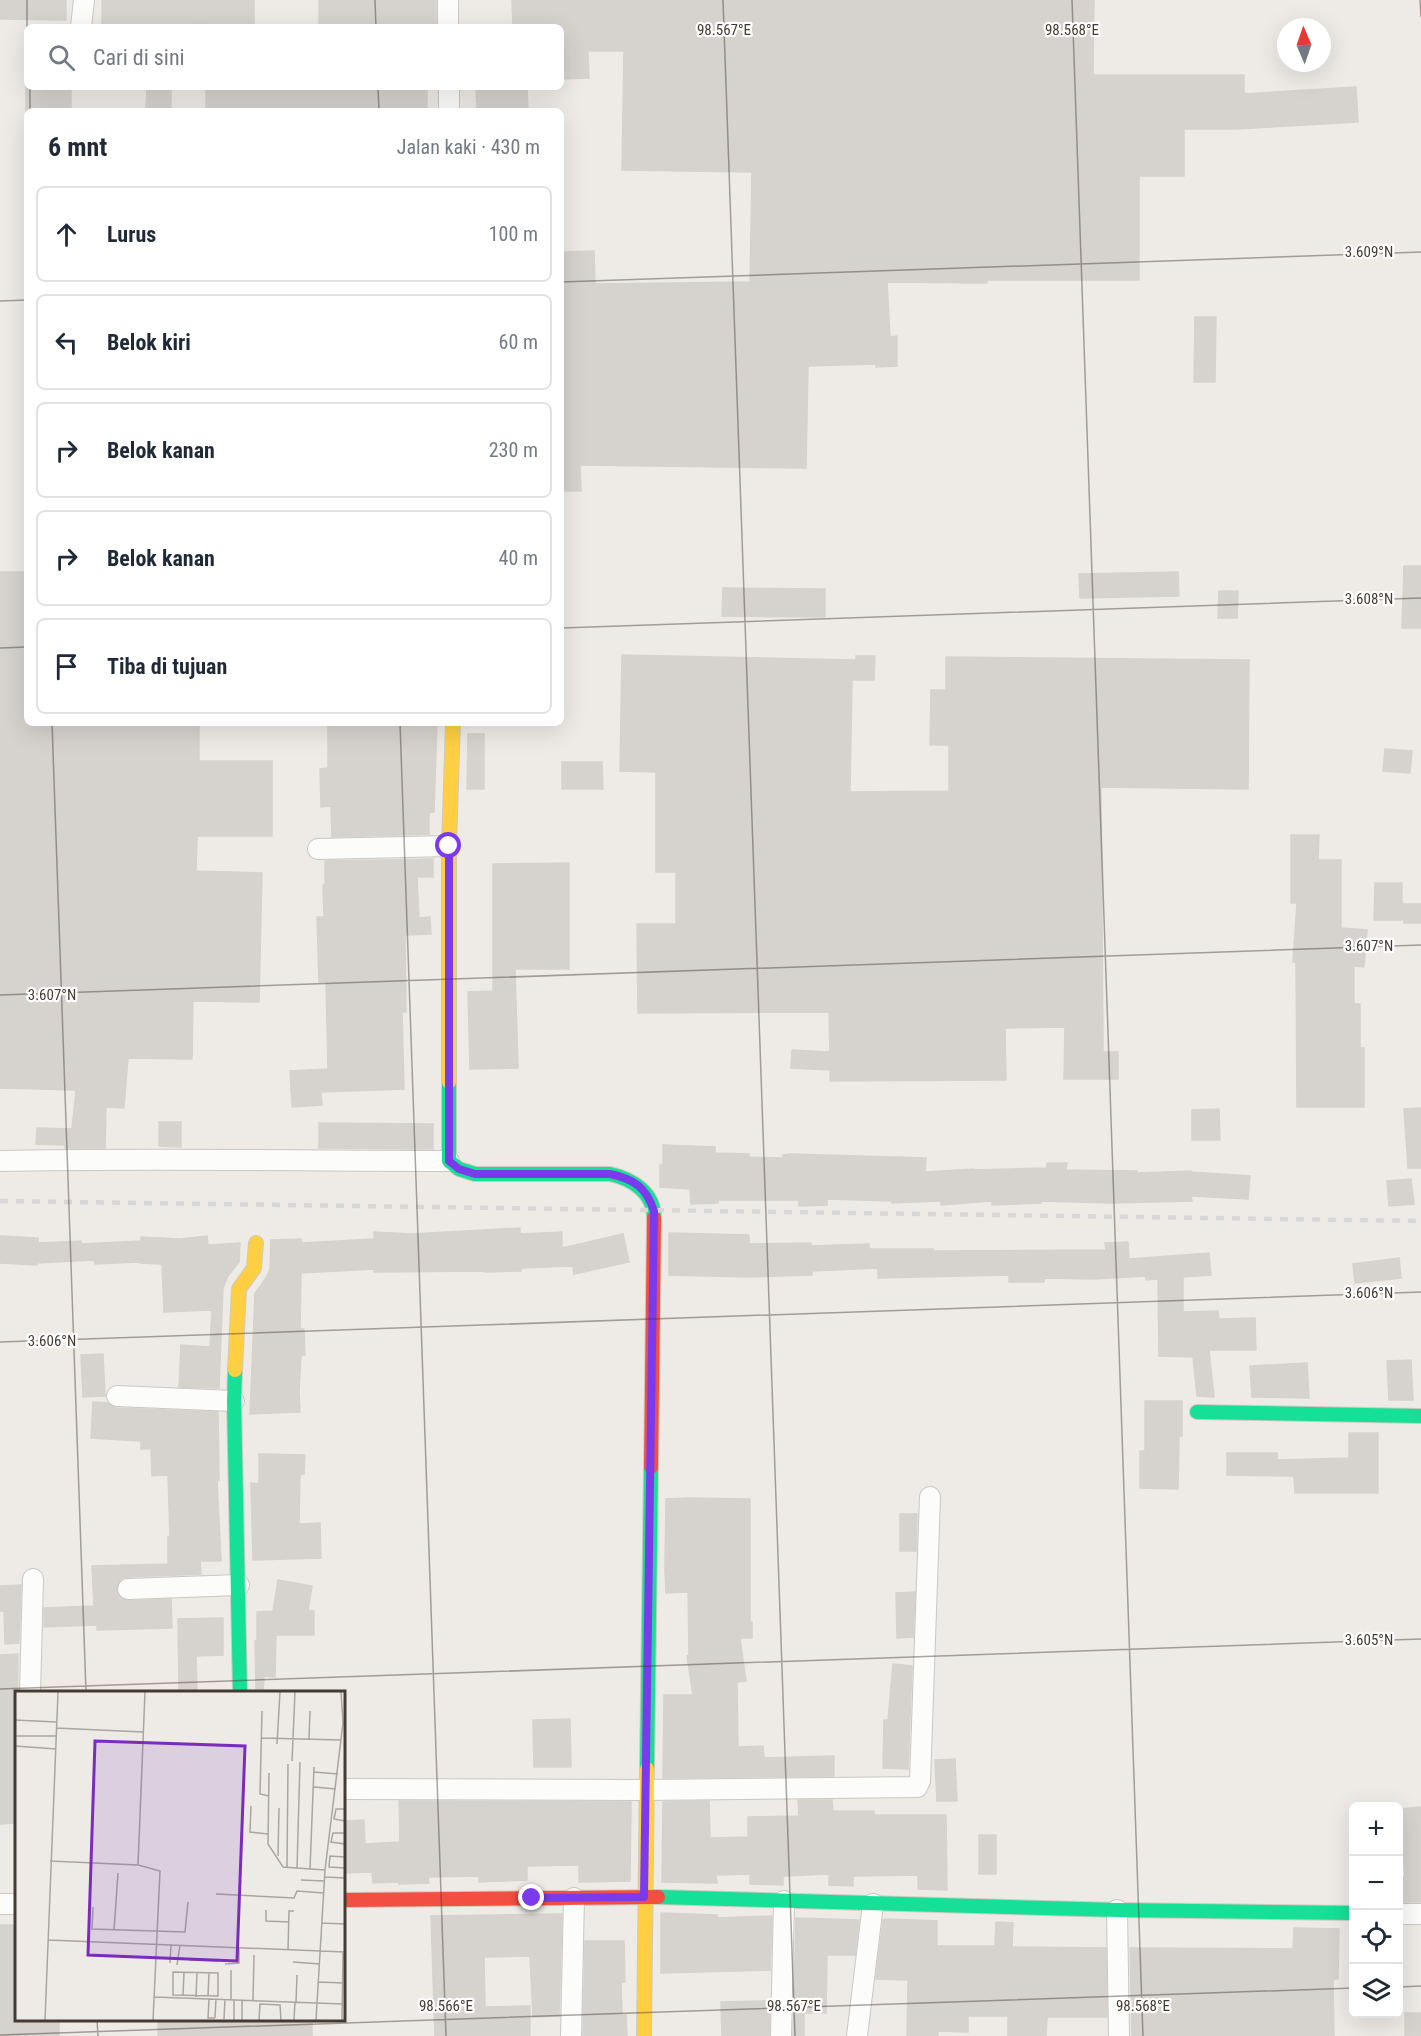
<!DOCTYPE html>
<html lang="id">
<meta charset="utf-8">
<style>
:root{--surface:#fff;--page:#f6f6f7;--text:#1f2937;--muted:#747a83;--line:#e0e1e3}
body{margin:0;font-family:"Roboto Condensed",sans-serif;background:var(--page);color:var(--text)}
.controls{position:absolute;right:18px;bottom:18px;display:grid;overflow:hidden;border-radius:9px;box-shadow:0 6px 24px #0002}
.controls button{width:54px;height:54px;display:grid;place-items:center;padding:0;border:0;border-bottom:2px solid var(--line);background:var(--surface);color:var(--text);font:30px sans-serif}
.compass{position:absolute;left:1277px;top:18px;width:54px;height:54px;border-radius:50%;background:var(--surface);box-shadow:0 6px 24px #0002;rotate:358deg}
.stop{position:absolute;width:18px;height:18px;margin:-14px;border:4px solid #7c3aed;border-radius:50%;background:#fff}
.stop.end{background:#7c3aed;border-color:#fff;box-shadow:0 2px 6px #0008}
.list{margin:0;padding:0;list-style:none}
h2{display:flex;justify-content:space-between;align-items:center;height:78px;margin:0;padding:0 24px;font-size:26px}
h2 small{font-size:20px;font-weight:400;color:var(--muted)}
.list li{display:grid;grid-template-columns:39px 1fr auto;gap:18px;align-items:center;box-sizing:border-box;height:96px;margin:0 12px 12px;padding:0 12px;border:2px solid var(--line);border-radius:9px}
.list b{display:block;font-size:22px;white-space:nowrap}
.list em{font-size:20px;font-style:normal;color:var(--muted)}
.icon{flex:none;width:33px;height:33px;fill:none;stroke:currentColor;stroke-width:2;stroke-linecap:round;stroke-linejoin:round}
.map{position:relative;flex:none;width:1421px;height:2036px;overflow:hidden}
.search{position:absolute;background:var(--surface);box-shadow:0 6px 24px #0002;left:24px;top:24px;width:540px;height:66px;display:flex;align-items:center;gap:15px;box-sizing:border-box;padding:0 21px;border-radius:9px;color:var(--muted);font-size:22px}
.panel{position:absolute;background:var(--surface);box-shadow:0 6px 24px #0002;left:24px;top:108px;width:540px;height:618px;border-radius:9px}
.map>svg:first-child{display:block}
.building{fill:#d6d2cd;stroke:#d6d2cc;stroke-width:1.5}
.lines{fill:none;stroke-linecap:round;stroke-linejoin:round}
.street-casing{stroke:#cbc7c2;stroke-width:22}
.fast-casing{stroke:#cfcabe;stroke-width:16}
.slow-casing{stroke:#cfcabe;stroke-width:16}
.jam-casing{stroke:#cfcabe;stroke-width:16}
.street{stroke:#fcfcfb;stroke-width:20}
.fast{stroke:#16e098;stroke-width:14}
.slow{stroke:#ffcf43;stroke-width:14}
.jam{stroke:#f24e42;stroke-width:14}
.rail{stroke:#d8d7d7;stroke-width:4.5;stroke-dasharray:8 8;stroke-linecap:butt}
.route{stroke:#7c3aed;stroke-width:8}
.ticks{fill:none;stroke:#443c33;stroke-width:1.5;stroke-opacity:0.45}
.inset-road{fill:none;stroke:#aaa59e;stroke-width:1.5}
.view{fill:#7b2cbf;fill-opacity:0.15;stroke:#7b2cbf;stroke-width:3}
.inset-edge{fill:none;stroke:#443c33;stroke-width:3}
.ticks-label{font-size:15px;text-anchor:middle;fill:#443c33;stroke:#fff;stroke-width:4.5;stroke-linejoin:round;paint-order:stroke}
</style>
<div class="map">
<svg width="1421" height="2036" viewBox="0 0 1421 2036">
<rect width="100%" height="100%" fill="#eeebe6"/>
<!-- building -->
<path class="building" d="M0 0H66V20L0 19Z
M102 0H254V27H205V24L102 27Z
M319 0H436V27H319Z
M512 0H1094L1093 75H1244V94L1356 87 1358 122 1237 129H1184V176H1139V280H987V283L887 282 890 337 897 336V366L876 367V364L808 366 806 468 580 465 581 491H561V252L594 251 595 284 750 282 752 172 622 170 624 51H588L589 78 561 79V27H513Z
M26 87H71V111H26Z
M147 87H171V111H146Z
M206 87H427V111H206Z
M476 87H527L528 111H477Z
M1195 317H1216L1215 382H1194Z
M1404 566H1421V628H1402Z
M0 572H27V723H199V761H272V836H197L196 871 262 873 259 1002 193 1001 192 1059 128 1058 124 1108 106 1107 105 1148H65V1145L36 1144 37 1128 72 1129 76 1090 0 1088Z
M1178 572 1179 596 1080 598 1079 574Z
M723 588 825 589V617L722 616Z
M1219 591H1238L1237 618H1218Z
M622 655 856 660V656H875L874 680H852L850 792 949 791V745H930L931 690H946V657L1249 660 1248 789 1101 787 1103 1052H1118V1079H1064L1065 1027 1005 1028 1006 1080 830 1081V1070L791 1068 792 1050 830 1052 829 1012 638 1013 637 924H676V872H656V772L620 771Z
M328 723H367V726H402V723H437L434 812 429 813V834L332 837 331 806 321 807 320 769 328 768Z
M468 734H484V789H467Z
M1385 749 1412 751 1410 773 1383 771Z
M562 762H602L603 789H562Z
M1291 835H1319L1318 860H1341V928L1367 930 1364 967 1354 966V1004H1360V1048H1364V1107H1297L1296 962H1293L1297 903H1291Z
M433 859V877H417L419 918 430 917 431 934 405 935 406 1012H402L404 1089 321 1092 322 1105 292 1107 290 1071 328 1069 326 982H319L317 917H324L323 885H325V861Z
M569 863V969H515L518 1068 470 1069 468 992 493 991V864Z
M1375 883H1402V904H1421V923H1404V920H1374Z
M1421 1108V1168H1408L1404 1109Z
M1219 1109 1220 1140H1192V1110Z
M159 1122H181V1147L159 1146Z
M319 1123 433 1124V1149L319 1148Z
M663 1145 715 1147V1153L749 1154V1157L783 1158V1155L792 1154 926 1158 925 1172 974 1169V1170L1047 1168V1163H1067L1066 1170 1137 1171V1173L1191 1171V1172L1250 1176 1248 1199 1191 1196 1192 1201 1111 1203 1041 1201V1203L992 1205V1201L941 1205V1201L892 1203V1201L827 1199V1205L799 1206V1200H718V1203L691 1204 690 1189 660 1187V1165H663Z
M1411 1179 1414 1204 1389 1206 1387 1181Z
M520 1228V1234L562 1232V1248L623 1234 629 1262 574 1274 573 1266 521 1268V1271L485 1272V1271L374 1272V1269L301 1273 300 1329H304L305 1355H301L299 1392 300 1412 250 1414 255 1293 266 1278 270 1270 271 1240 301 1239V1243L374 1239V1232L411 1234Z
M669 1233 749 1235V1244L811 1243V1246L869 1244V1249H933V1251L1106 1250 1105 1243 1128 1242 1129 1259 1209 1253 1211 1275 1183 1277V1312L1218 1311 1219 1319 1255 1318 1256 1350H1209L1214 1397 1197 1396 1193 1357 1159 1356 1158 1279 1146 1280V1276L1093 1279 1044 1278V1282H1009V1275L878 1278V1268L812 1271V1275L747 1277 669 1275Z
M0 1236 38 1238V1243L81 1241V1244L141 1241V1237L180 1239 207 1236 208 1245 240 1243 239 1262 228 1276 223 1288 219 1388 179 1387 181 1345 210 1347 212 1310 164 1312 162 1264 140 1263V1262L95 1264 94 1260 37 1263V1265L0 1263Z
M1399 1258 1401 1278 1355 1283 1353 1264Z
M103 1354 105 1396 83 1397 81 1355Z
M1411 1360 1413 1400H1389L1387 1361Z
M1307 1363 1309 1398 1252 1397 1250 1366Z
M1145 1401H1182V1436H1179L1178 1489 1140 1488V1451H1145Z
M93 1402 108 1403 116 1408 218 1412 219 1480H217L221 1561H200L201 1574 127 1577 121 1579 116 1589 118 1596 128 1601 171 1599 172 1628 97 1630V1625L44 1627V1608L94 1606 92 1566 168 1564V1537H170L168 1475 152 1476 151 1449H141V1441L91 1438Z
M1349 1433H1378V1493H1295L1294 1476 1227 1475V1453H1277V1460L1349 1458Z
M259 1454 305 1455 304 1474H300L299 1524 320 1523 321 1558 253 1560 251 1483 259 1484Z
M688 1498 750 1499V1622H752V1638H740L746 1681 737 1682 738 1747 763 1746 764 1758 834 1756V1776L663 1778 664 1695H693L687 1656 689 1655 688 1592 666 1593 665 1570 666 1499Z
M900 1514H917L916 1551H900Z
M278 1580 312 1586 308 1611H314V1635H276L275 1677 264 1676 263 1692H256L255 1641H257V1612L273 1611Z
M21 1585 19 1643 5 1644 4 1611H0V1586Z
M915 1592 913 1637 897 1638 896 1593Z
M223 1618V1655L196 1656 197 1692H179L178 1619Z
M18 1654 16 1823 0 1824V1655Z
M893 1664 912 1666 908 1769 883 1768 884 1720H888Z
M570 1719 571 1767H534L533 1720Z
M955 1759 957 1801H937L935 1760Z
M798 1800H832L833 1811H874V1815H946L947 1890 918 1889V1875L853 1876V1886L829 1885V1874L783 1876V1885L750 1884V1874L716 1875 717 1883 662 1882 663 1802 709 1801 710 1838 748 1837V1817L799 1816Z
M399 1801 631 1802 630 1881 579 1882V1865L527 1866V1880L479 1882V1876L428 1877 429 1883 399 1884 398 1882 373 1883 372 1872 344 1873V1821L364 1820 365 1844 400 1842Z
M1421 1807V1902H1398V1878L1405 1877 1400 1809Z
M979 1835H996V1874H979Z
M661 1913 717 1915V1918L772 1916 770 1970 661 1973Z
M562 1914 559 2016 533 2017 530 1956 484 1957 485 2007 530 2006V2036H435L431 1916Z
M796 1918 859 1920 855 1955H827L826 2013H804V2036H793Z
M888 1919 937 1921V1946H995L996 1922 1013 1923 1012 1947 1106 1948 1107 2017H1047L1046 2036H1008V2016H968V2032L938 2031V2036H907L908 1980 876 1979 883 1920Z
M0 1925H16V2019H59V2036H0Z
M1294 1928 1339 1929 1338 1979H1333L1334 2036H1132L1130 1948 1293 1949Z
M585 1941H624L625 1982H621L622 2015H626L627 2036H583Z
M767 2001H770L769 2036H722L721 2002Z
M1405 2013H1421V2036H1405Z
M158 2019H312V2036H158Z"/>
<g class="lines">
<defs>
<path id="street" d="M448 0V27
M81 27 84 0
M449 87V111
M318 849 449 846
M0 1161C150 1158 299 1161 449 1161
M117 1396 234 1401
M128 1589 239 1585
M30 1692 33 1579
M344 1789 645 1790 917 1787 920 1781 930 1497
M0 1904H16
M1117 1910 1119 2036
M1398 1914H1421
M571 2036 574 1898
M781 2036 784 1901
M857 2036 873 1904"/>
<path id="fast" d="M449 1082V1161L459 1169 475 1174H610C632 1179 654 1192 654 1218
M235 1370 234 1401 240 1692
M1197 1412 1421 1416
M647 1769 651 1467
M658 1897 1117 1910 1354 1913"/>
<path id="slow" d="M449 1082V846L453 723
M235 1370 239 1289 254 1268 256 1243
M644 2036 647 1769"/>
<path id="jam" d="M651 1467 654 1218
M344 1900 658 1897"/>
</defs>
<!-- street casing -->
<use href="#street" class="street-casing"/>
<!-- fast casing -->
<use href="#fast" class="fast-casing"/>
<!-- slow casing -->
<use href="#slow" class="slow-casing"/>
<!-- jam casing -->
<use href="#jam" class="jam-casing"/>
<!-- street -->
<use href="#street" class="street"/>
<!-- fast -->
<use href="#fast" class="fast"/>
<!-- slow -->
<use href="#slow" class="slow"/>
<!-- jam -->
<use href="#jam" class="jam"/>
<!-- rail -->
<path class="rail" d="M0 1201 1421 1221"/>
</g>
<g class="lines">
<!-- route -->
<path class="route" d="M449 846V1161L459 1169 475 1174H610C634 1179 646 1187 654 1211L644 1897 532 1898"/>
</g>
<!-- ticks -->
<path class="ticks" d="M27 0V27M375 0 376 27M723 0 795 2036M1072 0 1143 2036M1420 0 1421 17M30 87V111M378 87 379 111M561 282 1421 252M0 301 27 300M561 628 1421 598M0 648 27 647M52 723 86 1692M400 723 446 2036M0 995 1421 945M0 1342 1421 1292M0 1689 1421 1639M1398 1987 1421 1986M97 2020 98 2036M0 2035 1354 1988"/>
<!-- overview -->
<g transform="translate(15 1691)">
<rect width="330" height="330" fill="#eeebe6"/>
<path class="inset-road" d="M130 1 123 174 145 180 138 329M247 20 245 103 254 105M0 29 41 31M41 37 128 41M0 45H41M247 47 326 49M294 48 295 20M262 53 265 1M0 55 41 58M277 70 280 1M299 81 323 83M254 82 253 153 268 176 310 179M299 96 321 98M236 115 235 141 253 143M330 118H321L319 128 330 130M330 142H318L316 151 330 153M263 165 264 117M330 166 315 165 314 176 330 177M35 170 123 174M272 177 273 73M282 177 285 71M295 178 299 76M310 186 330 187M286 189 310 190M201 203 279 207 282 200 309 202M78 216 77 238 170 241 173 211M251 219V230L274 231M307 232 330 233M99 239 103 182M33 249 330 261M273 259 274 220H279M174 269 204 270M278 271 305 273M155 272 156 253M210 273 224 272V257M162 274 165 254M216 279V309M158 281 203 282V305L158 304ZM304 291 328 292M168 304 169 281M193 305 194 282M139 306 328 313M181 306 182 281M194 308 193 327H200M238 309 239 264M281 311 282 284M200 327 201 308M209 328 210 308M30 329 43 1M219 329V309M227 329V310M244 329 245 313 265 314 266 329M279 329 280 311M301 329 310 179 328 32 326 1M327 329 328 262"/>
<path class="view" d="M80 50 230 55 222 270 73 264Z"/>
<rect width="330" height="330" class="inset-edge"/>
</g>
<g class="ticks-label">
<text x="724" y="35">98.567°E</text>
<text x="1072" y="35">98.568°E</text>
<text x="1369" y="257">3.609°N</text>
<text x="1369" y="604">3.608°N</text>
<text x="1369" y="951">3.607°N</text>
<text x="52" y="1000">3.607°N</text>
<text x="1369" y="1298">3.606°N</text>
<text x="52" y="1346">3.606°N</text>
<text x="1369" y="1645">3.605°N</text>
<text x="446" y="2011">98.566°E</text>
<text x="794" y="2011">98.567°E</text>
<text x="1143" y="2011">98.568°E</text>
</g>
</svg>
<div class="controls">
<button>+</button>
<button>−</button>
<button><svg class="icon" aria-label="locate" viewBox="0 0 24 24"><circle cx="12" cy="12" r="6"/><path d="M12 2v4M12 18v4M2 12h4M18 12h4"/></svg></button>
<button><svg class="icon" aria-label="layers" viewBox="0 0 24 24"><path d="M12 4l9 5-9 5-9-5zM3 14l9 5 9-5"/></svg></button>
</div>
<svg class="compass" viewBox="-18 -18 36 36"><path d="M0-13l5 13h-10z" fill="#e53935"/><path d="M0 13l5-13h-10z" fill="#747a83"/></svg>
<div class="stop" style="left:449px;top:846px"></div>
<div class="stop end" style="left:532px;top:1898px"></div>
<div class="search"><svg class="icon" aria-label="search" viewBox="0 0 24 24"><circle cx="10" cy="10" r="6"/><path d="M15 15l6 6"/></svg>Cari di sini</div>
<section class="panel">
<h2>6 mnt<small>Jalan kaki · 430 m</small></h2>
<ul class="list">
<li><svg class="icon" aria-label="ahead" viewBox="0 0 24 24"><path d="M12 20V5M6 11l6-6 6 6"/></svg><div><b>Lurus</b></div><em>100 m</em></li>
<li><svg class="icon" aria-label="left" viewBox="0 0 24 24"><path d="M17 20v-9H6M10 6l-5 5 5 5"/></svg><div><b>Belok kiri</b></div><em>60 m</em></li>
<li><svg class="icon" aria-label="right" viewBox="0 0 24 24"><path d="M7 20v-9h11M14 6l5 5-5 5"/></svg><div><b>Belok kanan</b></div><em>230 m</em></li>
<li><svg class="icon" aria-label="right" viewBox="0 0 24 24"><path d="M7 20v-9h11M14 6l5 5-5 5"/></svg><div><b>Belok kanan</b></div><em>40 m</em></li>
<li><svg class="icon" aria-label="arrive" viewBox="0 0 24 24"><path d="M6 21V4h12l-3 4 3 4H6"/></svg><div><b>Tiba di tujuan</b></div></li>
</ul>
</section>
</div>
